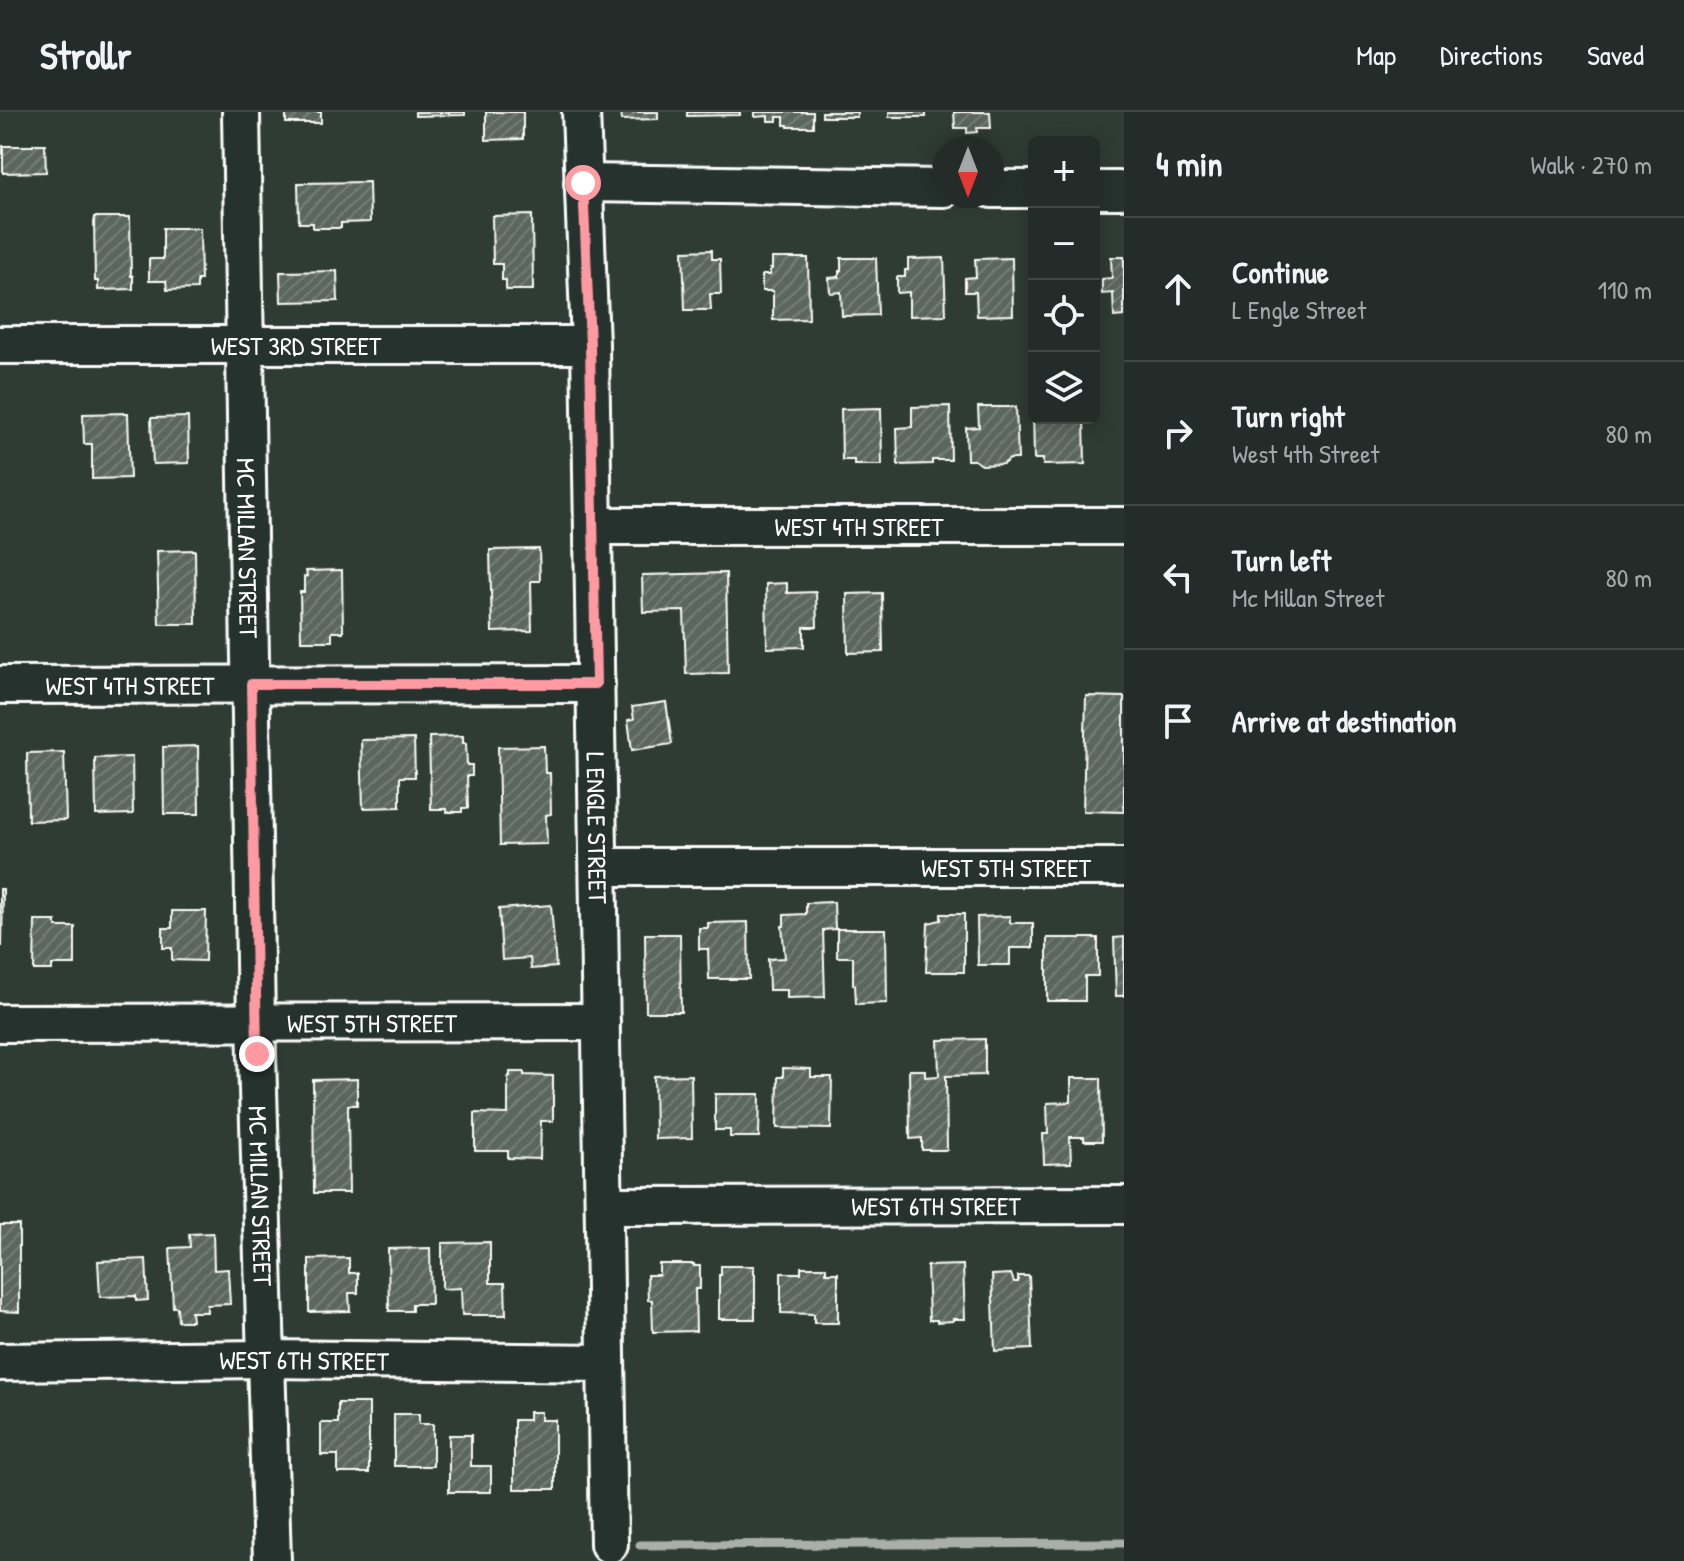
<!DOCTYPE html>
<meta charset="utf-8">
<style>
:root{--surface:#232c28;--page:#2b3430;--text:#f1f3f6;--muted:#a3a7a8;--line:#404845}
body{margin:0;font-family:"Patrick Hand",sans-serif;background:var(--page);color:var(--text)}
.controls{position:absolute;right:24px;top:24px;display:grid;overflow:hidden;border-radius:12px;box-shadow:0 4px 20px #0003}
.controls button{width:72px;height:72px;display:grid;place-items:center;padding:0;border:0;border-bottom:2px solid var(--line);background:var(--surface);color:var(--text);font:40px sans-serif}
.compass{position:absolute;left:932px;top:24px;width:72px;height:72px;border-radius:50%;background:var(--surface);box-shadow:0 4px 20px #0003;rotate:180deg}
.stop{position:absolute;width:24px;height:24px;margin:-18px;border:6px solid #ff9aa2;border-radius:50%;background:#fff}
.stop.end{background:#ff9aa2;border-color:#fff;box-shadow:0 2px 8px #0008}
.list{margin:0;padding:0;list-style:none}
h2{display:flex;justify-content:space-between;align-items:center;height:104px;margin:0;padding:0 32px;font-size:34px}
h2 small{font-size:26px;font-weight:400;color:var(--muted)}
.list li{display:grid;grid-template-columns:52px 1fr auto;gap:24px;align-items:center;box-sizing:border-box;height:144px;padding:0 32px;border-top:2px solid var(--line)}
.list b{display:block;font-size:30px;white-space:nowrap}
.list p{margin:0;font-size:26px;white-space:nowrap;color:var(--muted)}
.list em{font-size:26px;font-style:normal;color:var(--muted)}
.icon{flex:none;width:44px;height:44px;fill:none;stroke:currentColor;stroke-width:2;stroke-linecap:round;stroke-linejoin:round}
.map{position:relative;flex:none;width:1124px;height:1449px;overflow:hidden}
header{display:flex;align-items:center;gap:48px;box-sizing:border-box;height:112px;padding:0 40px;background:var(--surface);border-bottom:2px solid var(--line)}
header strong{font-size:38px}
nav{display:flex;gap:44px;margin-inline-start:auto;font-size:28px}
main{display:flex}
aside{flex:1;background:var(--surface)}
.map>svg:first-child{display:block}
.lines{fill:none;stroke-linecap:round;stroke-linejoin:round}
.stream{stroke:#a9afac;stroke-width:9}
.building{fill:url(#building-hatch);stroke:#fff;stroke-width:2}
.minor-casing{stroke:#fff;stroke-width:42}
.minor{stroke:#26332d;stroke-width:36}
.route{stroke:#ff9aa2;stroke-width:10}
.labels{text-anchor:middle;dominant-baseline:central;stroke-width:6;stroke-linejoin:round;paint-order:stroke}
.street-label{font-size:26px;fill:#fff;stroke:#26332d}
</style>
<header>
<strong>Strollr</strong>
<nav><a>Map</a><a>Directions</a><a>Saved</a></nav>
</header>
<main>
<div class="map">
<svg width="1124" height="1449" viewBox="0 0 1124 1449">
<defs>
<pattern id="building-hatch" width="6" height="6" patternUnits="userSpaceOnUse" patternTransform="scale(2)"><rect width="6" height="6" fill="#5b6661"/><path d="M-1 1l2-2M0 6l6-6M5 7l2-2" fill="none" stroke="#747d79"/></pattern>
</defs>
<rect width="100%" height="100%" fill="#2f3b35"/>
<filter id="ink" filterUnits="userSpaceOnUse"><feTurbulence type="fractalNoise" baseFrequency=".0125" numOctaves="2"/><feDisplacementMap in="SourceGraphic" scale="16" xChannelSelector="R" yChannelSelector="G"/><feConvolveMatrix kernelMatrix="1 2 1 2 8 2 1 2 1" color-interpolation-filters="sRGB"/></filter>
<g filter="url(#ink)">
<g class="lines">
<!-- stream -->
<path class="stream" d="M640 1433 1124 1431"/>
</g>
<!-- building -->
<path class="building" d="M286 0H321V11H286Z
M415 0H465V3L415 4Z
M486 0H523V27L486 28Z
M621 0H658V7L622 8Z
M687 0H740V3L687 4Z
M755 0H813V15H788V13H784V5H777V9H768V4L755 5Z
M822 0H857V5H822Z
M889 0H926V5H889Z
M954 0H990L991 16H977V20L967 21V16H955Z
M33 32H45L46 60 3 61V34H33Z
M369 70 370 110 341 111V116H313V111H299L298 71Z
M532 103 533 178H506V168H502V152H493L492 104Z
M94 105H130L131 164H133V177L98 178V169H95Z
M163 116H200L201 168H197V177L167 178 166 169H149V147H163Z
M712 138V147H720L721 182H710L711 198H685L683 139Z
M1111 145H1124V204L1114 205 1113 181 1102 182V167L1112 166Z
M772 146H808L809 207 773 208V179H762V163H770V157H772Z
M841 146H876L878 203 842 204 841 180 830 181 829 166 839 165V159H841Z
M944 146 946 203 909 204V180L897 181V165H905V158H908V147Z
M1012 146 1013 203 977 204 976 180H965V166L976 165 975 147Z
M337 159 338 189 281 190 280 160Z
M950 294 951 348H932V352L898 353 897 316 912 315V295Z
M978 295H1016L1018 347H1010L1003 352 982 353 974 348H967L966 316 979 315Z
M1033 295H1034V306H1084L1085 352 1043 353V347H1034Z
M881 296 882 353H854V348H842L841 297Z
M128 301 130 366 92 367V332H84L83 302Z
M188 305 189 351 153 352 151 306Z
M539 437 540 469H531L532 519 492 520 490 438Z
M195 438 196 512H159L157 439Z
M342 458 343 520H332V529H301L300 480H304V465L307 464 306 459Z
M726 461 728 561 686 562 684 499 643 500 642 463Z
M787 471V481L816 480 817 515H804V535L767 536 766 472Z
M882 481 883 540 848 541 847 482Z
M1086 584 1124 585V700L1083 699Z
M666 590 672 632 632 638 628 608 634 607 632 595Z
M463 624V631H466L467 653H472V664H467L468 696H462V700H447V697H431L429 625Z
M414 627 415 665H400V695L363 696 361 628Z
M198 634 199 702H164L163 635Z
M544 634 545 661H550L551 702 546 703 547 732 500 733 498 635Z
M64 640 66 708 28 709 27 641Z
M132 645 133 702 96 703 95 646Z
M0 777H3L2 834H0Z
M834 790 835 817 823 818 825 885 787 886V878H769L768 847 785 846 782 814H784V803L806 802V791Z
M551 793 556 855 531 857 530 846 502 848 499 797Z
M172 799H206L205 849 172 848V836H163V816H172Z
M941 802H964V860H926L928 811 941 808Z
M1010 804V811H1033V836H1010V853H978L977 805Z
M35 809H56V815H75V853H52V858H34Z
M748 810 749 867H709L708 837H699V816H708V811Z
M837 817H886L887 891 856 892 855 873H853V845H837Z
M645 822H680L681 900H646Z
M1124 825V884H1116L1114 826Z
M1047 826H1098V864H1085V889H1047Z
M985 927V963L946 964 947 1038H922V1026L910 1027 909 958H925V965L939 964 938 928Z
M783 956 811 957V965H832L831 1017 777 1016 778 965H783Z
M510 960H524V963L553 964V1009H541L540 1047 508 1046V1039H475V1001L508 1002V964H510Z
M691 963 692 1026 655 1027 654 964Z
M1071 966H1101L1102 1029H1084V1025H1070L1071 1051 1044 1052 1043 1022H1048L1047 991 1071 990Z
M357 967V993H348L349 1081H314L313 968Z
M715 982H760L759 1025H730V1018H715Z
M0 1113H19V1200L0 1199Z
M213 1121 214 1158 228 1157 230 1192 207 1193V1200H191L192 1209H178L177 1195H173L170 1136 190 1135 189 1122Z
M490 1130V1171H505L506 1203H462L461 1176 442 1177V1131Z
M430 1136 431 1192H412V1199H389L388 1137Z
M349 1146V1161H358V1181H349L350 1199 309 1200V1147Z
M146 1147 148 1188 136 1189V1184L100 1185 98 1149Z
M659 1152H694V1154H700V1177H695L696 1219 653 1220 652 1188H648L647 1163H659Z
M963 1153 965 1207H953V1209L937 1210V1208H929L927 1154Z
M721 1154H754V1162H755V1207H719V1163H721Z
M801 1155H826V1161H838V1211H814V1202L781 1201V1161H801Z
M1011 1162 1014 1170H1018V1164H1029L1032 1237 995 1239 992 1163Z
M338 1291H369V1361H338V1343H321V1311H338Z
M529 1300H541V1308H555V1377H514V1308H529Z
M394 1302H419V1312H433V1354H394Z
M449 1323H471V1354H491V1380H449Z"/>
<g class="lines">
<defs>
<g id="minor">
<path id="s1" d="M241 0 256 910 272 1449"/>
<path id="s2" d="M581 0 590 233 609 1432"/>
<path d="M583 71 944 76"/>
<path d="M992 77H1034"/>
<path d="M1094 78H1119"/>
<path id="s3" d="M0 233H590"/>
<path id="s4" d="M593 414H1124"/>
<path id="s5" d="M0 573 596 572"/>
<path id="s6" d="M600 755H1124"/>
<path id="s7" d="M0 911 601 910"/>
<path id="s8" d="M604 1094 1124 1093"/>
<path id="s9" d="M0 1250 267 1247 606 1251"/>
</g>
</defs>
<!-- minor casing -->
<use href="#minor" class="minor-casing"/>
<!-- minor -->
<use href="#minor" class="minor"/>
</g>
</g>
<g class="lines" filter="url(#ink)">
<!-- route -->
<path class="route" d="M257 942 251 572H596L590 233 583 71"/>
</g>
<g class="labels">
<!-- street labels -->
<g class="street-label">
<text stroke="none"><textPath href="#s3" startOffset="296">WEST 3RD STREET</textPath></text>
<text stroke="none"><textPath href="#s4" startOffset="266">WEST 4TH STREET</textPath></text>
<text stroke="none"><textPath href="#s1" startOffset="436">MC MILLAN STREET</textPath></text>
<text stroke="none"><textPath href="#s5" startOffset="130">WEST 4TH STREET</textPath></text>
<text stroke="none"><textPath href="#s2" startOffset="716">L ENGLE STREET</textPath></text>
<text stroke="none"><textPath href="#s6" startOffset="406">WEST 5TH STREET</textPath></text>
<text stroke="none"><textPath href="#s7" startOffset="372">WEST 5TH STREET</textPath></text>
<text stroke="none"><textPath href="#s1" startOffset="1084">MC MILLAN STREET</textPath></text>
<text stroke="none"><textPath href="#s8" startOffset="332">WEST 6TH STREET</textPath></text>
<text stroke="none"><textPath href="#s9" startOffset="304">WEST 6TH STREET</textPath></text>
</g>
</g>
</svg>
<div class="controls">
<button>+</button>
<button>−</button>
<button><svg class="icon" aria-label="locate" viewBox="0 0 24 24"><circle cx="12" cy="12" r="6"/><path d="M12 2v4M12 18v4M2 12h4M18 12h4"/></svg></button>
<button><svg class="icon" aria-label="layers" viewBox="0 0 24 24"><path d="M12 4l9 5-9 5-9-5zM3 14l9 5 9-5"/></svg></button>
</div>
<svg class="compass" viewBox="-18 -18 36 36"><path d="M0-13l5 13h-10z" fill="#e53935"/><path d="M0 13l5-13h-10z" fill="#a3a7a8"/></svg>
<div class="stop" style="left:583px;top:71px"></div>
<div class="stop end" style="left:257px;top:942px"></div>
</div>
<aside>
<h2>4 min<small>Walk · 270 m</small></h2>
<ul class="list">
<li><svg class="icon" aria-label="ahead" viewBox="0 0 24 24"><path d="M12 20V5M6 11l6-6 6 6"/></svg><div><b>Continue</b><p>L Engle Street</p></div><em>110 m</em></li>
<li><svg class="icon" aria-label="right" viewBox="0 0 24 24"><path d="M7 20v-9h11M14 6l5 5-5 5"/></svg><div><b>Turn right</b><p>West 4th Street</p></div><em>80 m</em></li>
<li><svg class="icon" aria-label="left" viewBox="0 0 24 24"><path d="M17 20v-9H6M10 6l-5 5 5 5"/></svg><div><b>Turn left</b><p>Mc Millan Street</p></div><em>80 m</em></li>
<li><svg class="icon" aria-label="arrive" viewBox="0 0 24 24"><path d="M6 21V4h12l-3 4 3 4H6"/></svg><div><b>Arrive at destination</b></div></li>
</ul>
</aside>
</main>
